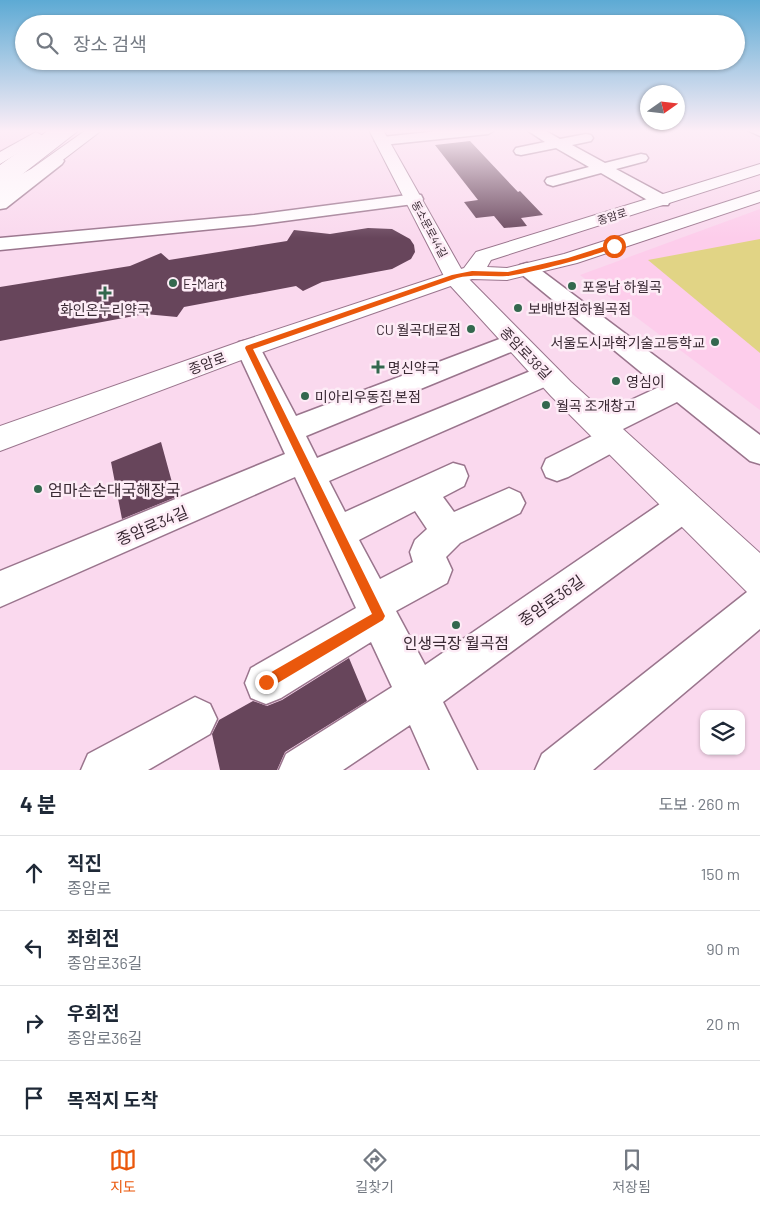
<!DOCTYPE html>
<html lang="ko">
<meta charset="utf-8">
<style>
:root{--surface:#fff;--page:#f6f6f7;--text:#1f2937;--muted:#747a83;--line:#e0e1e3;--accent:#ea580c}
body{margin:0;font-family:Barlow,"Noto Sans KR",sans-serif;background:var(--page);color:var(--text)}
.controls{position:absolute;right:15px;bottom:15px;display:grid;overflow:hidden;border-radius:10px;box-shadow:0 1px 4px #0004}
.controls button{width:45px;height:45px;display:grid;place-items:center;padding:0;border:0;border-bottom:1px solid var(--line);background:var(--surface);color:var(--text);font:25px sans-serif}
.compass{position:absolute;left:640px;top:85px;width:45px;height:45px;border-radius:50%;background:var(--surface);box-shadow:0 1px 4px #0004;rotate:76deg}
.stop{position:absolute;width:15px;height:15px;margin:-11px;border:4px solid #ea580c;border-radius:50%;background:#fff}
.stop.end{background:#ea580c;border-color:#fff;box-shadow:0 1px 5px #0008}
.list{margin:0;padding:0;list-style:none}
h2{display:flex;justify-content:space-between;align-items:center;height:65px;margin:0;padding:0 20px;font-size:21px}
h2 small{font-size:16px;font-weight:400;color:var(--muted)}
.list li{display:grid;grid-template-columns:32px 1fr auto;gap:15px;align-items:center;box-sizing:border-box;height:75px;padding:0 20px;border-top:1px solid var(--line)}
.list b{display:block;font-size:19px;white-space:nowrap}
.list p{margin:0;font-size:16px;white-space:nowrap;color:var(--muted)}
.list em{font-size:16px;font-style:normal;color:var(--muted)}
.icon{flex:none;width:28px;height:28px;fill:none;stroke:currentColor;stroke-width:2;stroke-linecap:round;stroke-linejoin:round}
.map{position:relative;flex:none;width:760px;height:770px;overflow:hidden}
.search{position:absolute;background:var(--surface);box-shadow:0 1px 4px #0004;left:15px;right:15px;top:15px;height:55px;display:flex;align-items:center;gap:12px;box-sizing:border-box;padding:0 18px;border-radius:28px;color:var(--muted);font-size:19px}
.sheet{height:365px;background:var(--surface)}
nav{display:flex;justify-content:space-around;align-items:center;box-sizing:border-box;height:70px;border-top:1px solid var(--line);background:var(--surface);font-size:14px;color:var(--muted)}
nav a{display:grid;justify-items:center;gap:2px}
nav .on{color:var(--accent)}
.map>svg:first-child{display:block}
.built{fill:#fdcdeb}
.green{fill:#e1d485}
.building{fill:#67455b}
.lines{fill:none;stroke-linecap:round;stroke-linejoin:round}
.street-casing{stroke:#9a758d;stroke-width:3}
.secondary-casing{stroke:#9a758d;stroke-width:2}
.primary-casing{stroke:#9a758d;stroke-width:2}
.highway-casing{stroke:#9a758d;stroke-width:2}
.street{fill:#fff;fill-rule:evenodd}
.secondary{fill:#fff;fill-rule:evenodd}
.primary{fill:#fff;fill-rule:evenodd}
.highway{fill:#fff;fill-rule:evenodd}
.route{fill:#ea580c}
.poi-dot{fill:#33684e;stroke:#fdecf6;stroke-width:2}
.labels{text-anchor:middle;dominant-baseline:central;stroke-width:5;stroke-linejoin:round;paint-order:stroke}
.far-street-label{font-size:11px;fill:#392933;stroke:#fdecf6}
.poi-label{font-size:14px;fill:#392933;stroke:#fdecf6;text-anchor:start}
.street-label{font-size:14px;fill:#392933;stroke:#fdecf6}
.near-poi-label{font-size:16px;fill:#392933;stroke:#fdecf6;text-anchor:start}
.near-street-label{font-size:16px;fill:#392933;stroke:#fdecf6}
</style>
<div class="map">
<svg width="760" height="770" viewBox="0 0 760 770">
<rect width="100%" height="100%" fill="#fad9ee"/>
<!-- built -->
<path class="built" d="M760 209V410L580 275Z"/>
<!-- green -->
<path class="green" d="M760 239V353L648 260Z"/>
<!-- building -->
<path class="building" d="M470 141 518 192 520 191 543 215 521 218 527 226 504 228 494 216 476 218 464 202 478 200 435 145Z
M368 228 392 229 410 239 414 245 415 252 411 259 392 269 322 282 303 291 296 286 184 307 177 317 145 314 0 341V287L130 266 161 253 169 260 287 241 294 230 330 234Z
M161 442 176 497 122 519 111 462Z
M349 658 367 701 285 752 277 770H220L212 734 219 720 253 701 267 706 282 700Z"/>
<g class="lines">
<defs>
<path id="street" d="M448 130H495L488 134 382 145 375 141 382 137Z
M527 130H544L560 139 586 134 591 135 593 138 591 141 572 145 605 163 641 154 646 155 648 158 646 161 616 169 668 197 670 201 668 205H656L601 173 553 186 547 184 545 181 547 178 589 167 556 148 521 155 516 154 514 151 516 148 545 142Z
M747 130H760V136Z
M57 157 62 158 64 161 62 164 6 208 0 209V196L52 158Z
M415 194 421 195 423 199 421 203 254 225 0 250V238L254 215Z
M527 263 534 265 760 435V464L750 461 677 402 621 430 627 439 623 447 568 477 557 481 546 477 542 468 546 459 592 436 586 427 590 419 659 387 520 273 517 269 520 265Z
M515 333 523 335 527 341 523 347 306 436 317 458 538 368 547 366 556 368 560 375 556 382 329 481 345 512 453 463 464 466 468 476 464 486 443 497 454 512 509 488 520 493 525 503 520 513 460 543 446 557 452 570 447 583 396 611 425 665 673 495 684 491 695 495 700 506 695 517 443 702 477 770H430L410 725 343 770H279L286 754 392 687 371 642 281 698 266 704 251 698 245 683 251 668 356 608 295 477 0 607V571L285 454 236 348 239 342 248 340 257 342 296 416ZM415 511 427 529 415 540 410 552 413 562 380 579 359 540Z
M760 586V629L593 770H535L542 754 747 592Z
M195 697 210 704 217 719 210 734 148 770H81L88 754Z"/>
<path id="secondary" d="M369 130H383L464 274 571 382 760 553V598L747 592 551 396 447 282Z"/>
<path id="primary" d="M63 130H79L6 187 0 188V175Z
M36 132 43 136 41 139 0 164V152Z
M760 164V174L491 260 487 267 507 268 564 254 760 191V202L577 263 507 280 472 279 462 282 257 354 0 451V426L239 342 464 268 476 252Z"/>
<path id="highway" d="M49 130H65L6 175 0 177V165Z
M86 130H102L43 175 0 198V186L31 169Z"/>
</defs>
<!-- street casing -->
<use href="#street" class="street-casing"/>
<!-- secondary casing -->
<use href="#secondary" class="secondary-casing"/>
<!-- primary casing -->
<use href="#primary" class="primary-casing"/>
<!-- highway casing -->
<use href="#highway" class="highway-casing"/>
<!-- street -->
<use href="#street" class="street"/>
<!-- secondary -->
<use href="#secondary" class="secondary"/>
<!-- primary -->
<use href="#primary" class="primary"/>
<!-- highway -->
<use href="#highway" class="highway"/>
</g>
<!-- sky -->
<linearGradient id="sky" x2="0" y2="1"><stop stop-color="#5daad4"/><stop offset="0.55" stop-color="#fdeef7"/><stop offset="1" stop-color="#fdeef7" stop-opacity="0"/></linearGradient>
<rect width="760" height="238" fill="url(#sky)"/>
<!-- route -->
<path class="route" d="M612 244 617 246C601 255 527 274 507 276 490 277 474 274 457 278L253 349 385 616 383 620 271 687 266 689 261 687 260 682 261 678 372 614 245 348 246 346 452 275 472 271 508 272 568 258Z"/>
<!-- markers -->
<g class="poi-dot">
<circle cx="173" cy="283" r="5"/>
<circle cx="572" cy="286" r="5"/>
<path d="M102.5 285.5h5v5h5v5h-5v5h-5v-5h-5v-5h5z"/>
<circle cx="518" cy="308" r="5"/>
<circle cx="471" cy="329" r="5"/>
<circle cx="715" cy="342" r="5"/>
<path d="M375.5 359.5h5v5h5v5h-5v5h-5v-5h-5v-5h5z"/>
<circle cx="616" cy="381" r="5"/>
<circle cx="305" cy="396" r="5"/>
<circle cx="546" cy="405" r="5"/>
<circle cx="38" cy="489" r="5"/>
<circle cx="456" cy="625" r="5"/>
</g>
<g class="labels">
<!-- far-street labels -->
<g class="far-street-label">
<text transform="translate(612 216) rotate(-17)">종암로</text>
<text transform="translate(430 229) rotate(62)">동소문로44길</text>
</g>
<!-- poi labels -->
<g class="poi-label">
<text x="183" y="283">E-Mart</text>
<text x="582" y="286">포옹남 하월곡</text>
<text x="528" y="308">보배반점하월곡점</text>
<text x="105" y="309" text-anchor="middle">화인온누리약국</text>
<text x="461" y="329" text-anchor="end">CU 월곡대로점</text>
<text x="705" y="342" text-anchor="end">서울도시과학기술고등학교</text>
<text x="388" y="367">명신약국</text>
<text x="626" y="381">영심이</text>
<text x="315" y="396">미아리우동집 본점</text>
<text x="556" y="405">월곡 조개창고</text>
</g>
<!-- street labels -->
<g class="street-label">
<text transform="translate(526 353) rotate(46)">종암로38길</text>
<text transform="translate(207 363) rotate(-20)">종암로</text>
</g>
<!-- near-poi labels -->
<g class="near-poi-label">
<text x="48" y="489">엄마손순대국해장국</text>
<text x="456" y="642" text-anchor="middle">인생극장 월곡점</text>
</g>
<!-- near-street labels -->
<g class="near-street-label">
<text transform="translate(152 525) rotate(-23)">종암로34길</text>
<text transform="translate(551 600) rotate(-35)">종암로36길</text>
</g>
</g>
</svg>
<div class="controls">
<button><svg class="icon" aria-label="layers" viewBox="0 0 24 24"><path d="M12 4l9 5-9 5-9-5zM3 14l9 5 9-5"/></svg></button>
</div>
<svg class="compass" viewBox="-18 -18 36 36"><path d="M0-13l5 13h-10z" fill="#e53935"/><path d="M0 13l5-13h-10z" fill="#747a83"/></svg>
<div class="stop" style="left:614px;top:246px"></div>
<div class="stop end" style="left:266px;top:682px"></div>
<div class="search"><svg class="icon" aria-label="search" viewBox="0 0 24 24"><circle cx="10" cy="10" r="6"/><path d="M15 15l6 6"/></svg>장소 검색</div>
</div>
<section class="sheet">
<h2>4 분<small>도보 · 260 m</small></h2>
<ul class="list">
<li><svg class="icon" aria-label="ahead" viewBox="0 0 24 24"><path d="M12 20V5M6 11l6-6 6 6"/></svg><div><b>직진</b><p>종암로</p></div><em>150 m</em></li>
<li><svg class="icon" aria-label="left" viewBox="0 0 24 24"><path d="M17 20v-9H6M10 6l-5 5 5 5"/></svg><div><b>좌회전</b><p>종암로36길</p></div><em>90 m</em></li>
<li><svg class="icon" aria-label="right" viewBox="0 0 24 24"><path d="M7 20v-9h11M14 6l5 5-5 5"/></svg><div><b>우회전</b><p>종암로36길</p></div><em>20 m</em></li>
<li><svg class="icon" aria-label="arrive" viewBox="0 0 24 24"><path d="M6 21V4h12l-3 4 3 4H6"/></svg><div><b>목적지 도착</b></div></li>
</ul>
</section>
<nav>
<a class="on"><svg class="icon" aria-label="map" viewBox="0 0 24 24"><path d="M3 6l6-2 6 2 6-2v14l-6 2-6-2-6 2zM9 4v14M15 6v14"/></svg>지도</a>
<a><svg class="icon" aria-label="directions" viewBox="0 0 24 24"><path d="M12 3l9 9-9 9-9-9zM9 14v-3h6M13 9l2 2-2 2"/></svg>길찾기</a>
<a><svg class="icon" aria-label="saved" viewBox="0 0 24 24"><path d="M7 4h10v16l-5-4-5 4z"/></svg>저장됨</a>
</nav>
